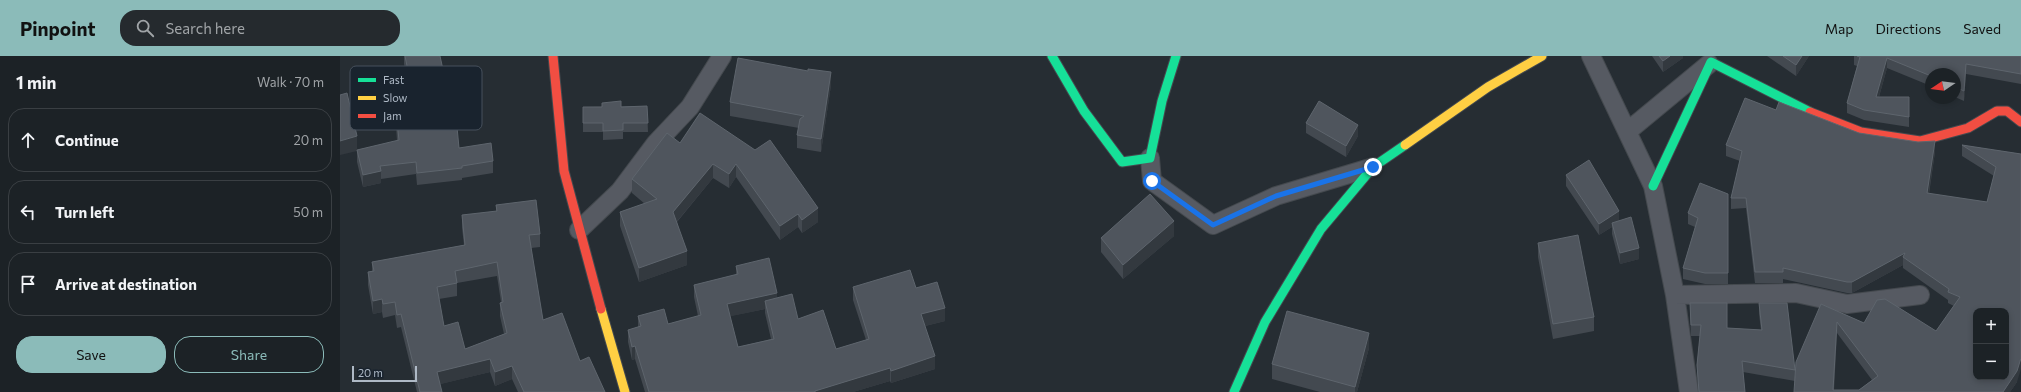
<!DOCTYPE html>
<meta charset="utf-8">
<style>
:root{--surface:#1c2226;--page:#252a2e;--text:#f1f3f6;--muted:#a0a4a7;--line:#3a3f43;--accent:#8bbbb9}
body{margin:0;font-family:Commissioner,sans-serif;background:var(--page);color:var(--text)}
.controls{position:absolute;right:12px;bottom:12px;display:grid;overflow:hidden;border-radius:8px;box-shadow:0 2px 6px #0003}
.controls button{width:36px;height:36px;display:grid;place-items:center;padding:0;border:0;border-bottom:1px solid var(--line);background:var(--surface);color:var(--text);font:20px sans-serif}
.compass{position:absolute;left:1585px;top:12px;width:36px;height:36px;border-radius:50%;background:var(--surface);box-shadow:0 2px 6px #0003;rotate:257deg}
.scale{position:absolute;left:12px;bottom:10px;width:65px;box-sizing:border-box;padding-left:4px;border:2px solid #aeb9c6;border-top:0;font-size:11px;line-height:14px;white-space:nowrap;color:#aeb9c6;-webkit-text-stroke:3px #19232e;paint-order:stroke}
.stop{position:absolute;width:12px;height:12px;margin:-9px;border:3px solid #1a73e8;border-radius:50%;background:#fff}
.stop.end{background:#1a73e8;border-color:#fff;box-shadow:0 1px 4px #0008}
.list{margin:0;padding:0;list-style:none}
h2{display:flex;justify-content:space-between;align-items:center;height:52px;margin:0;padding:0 16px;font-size:17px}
h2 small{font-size:13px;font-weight:400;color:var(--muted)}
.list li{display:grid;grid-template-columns:26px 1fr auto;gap:12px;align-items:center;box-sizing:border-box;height:64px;margin:0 8px 8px;padding:0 8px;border:1px solid var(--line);border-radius:16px}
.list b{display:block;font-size:15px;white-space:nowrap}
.list em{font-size:13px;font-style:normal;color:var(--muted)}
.actions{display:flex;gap:8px;padding:12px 16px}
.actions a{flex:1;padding:9px 0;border:1px solid var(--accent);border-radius:16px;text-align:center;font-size:14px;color:var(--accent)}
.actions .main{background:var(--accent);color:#111}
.icon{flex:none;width:22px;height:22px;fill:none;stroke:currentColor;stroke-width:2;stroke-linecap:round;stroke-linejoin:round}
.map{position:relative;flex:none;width:1681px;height:336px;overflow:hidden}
header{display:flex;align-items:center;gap:24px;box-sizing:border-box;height:56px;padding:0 20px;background:var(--accent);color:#111}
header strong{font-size:19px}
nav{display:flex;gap:22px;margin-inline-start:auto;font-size:14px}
.search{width:280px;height:36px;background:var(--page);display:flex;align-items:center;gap:10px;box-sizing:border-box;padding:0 14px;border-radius:16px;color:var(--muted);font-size:15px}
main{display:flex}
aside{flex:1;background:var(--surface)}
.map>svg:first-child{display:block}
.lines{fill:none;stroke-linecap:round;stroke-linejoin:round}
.street-casing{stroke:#44494e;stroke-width:20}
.fast-casing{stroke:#44494e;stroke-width:11}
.slow-casing{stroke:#44494e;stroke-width:11}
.jam-casing{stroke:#44494e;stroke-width:11}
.street{stroke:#565a62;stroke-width:18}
.fast{stroke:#16e098;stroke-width:9}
.slow{stroke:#ffcf43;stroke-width:9}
.jam{stroke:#f24e42;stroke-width:9}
.wall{fill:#434950;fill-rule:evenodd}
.shaded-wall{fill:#33393f}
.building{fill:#4f555d;stroke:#5e656d;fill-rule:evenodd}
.route{stroke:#1a73e8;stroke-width:5}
.key{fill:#19232e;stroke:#46505c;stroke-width:1}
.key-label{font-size:11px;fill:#aeb9c6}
</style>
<header>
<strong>Pinpoint</strong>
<div class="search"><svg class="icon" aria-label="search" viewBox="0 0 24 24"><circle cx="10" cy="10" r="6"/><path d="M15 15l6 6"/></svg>Search here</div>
<nav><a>Map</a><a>Directions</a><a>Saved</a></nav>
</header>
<main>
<aside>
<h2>1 min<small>Walk · 70 m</small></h2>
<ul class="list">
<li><svg class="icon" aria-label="ahead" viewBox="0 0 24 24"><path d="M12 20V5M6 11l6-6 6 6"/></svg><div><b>Continue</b></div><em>20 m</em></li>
<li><svg class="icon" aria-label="left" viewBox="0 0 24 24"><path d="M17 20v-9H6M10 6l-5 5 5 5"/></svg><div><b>Turn left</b></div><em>50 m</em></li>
<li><svg class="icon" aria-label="arrive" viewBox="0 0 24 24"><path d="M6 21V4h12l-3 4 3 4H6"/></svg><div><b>Arrive at destination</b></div></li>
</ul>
<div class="actions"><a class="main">Save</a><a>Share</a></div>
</aside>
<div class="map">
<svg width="1681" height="336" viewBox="0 0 1681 336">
<rect width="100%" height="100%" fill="#262d33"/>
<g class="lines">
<defs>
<path id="street" d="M1251 0 1313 130 1335 239 1349 336
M1288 75 1369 8
M810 102 812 125 873 169 936 140 1033 111
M239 174 280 135 316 87 350 51 382 0
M1335 239 1456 237 1507 248 1580 239"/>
<path id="fast" d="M712 0 744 55 782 106 810 102 822 45 836 0
M1313 130 1371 6 1470 56
M894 336 925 266 981 173 1033 111 1065 89"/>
<path id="slow" d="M1065 89 1148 31 1202 0
M261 253 285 336"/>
<path id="jam" d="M213 0 224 115 261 253
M1470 56 1521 76 1580 85 1628 72 1657 55H1667L1681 66"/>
</defs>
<!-- street casing -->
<use href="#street" class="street-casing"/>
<!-- fast casing -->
<use href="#fast" class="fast-casing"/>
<!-- slow casing -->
<use href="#slow" class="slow-casing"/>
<!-- jam casing -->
<use href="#jam" class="jam-casing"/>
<!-- street -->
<use href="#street" class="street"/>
<!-- fast -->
<use href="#fast" class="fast"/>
<!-- slow -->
<use href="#slow" class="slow"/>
<!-- jam -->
<use href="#jam" class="jam"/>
</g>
<!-- wall -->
<path class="wall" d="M64 0H100L119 92 153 105V117L122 122V124L77 129 76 118 41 123V127L23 131 17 106V94L57 85 56 69V56L74 54 64 8Z
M1312 0H1343V2L1323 16Z
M1427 0H1469L1456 20Z
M1514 0H1681V28L1626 18 1624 45 1615 41V18H1591V30L1547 12 1539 41H1569V71L1524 64 1507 57V47L1517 10 1514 9Z
M491 29 481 96 457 92V79L459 72 390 60V46Z
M307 50 308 76H283V83L263 84V76H243V51Z
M1436 54 1519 77 1595 96 1589 138 1647 146 1654 120 1622 100V89L1681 98 1677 326 1670 336H1454L1481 248 1524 267 1596 275 1614 250 1608 247V244L1563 212V209L1512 237H1507L1443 223V227H1415L1406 152 1391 153V142L1400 105 1386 100V89ZM1497 277 1532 324 1519 334H1494Z
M360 57 478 166 462 177 458 171 440 184 396 121 389 132 373 122 337 166 347 209 299 226 280 170V156L305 148 292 137V123L340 87Z
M966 67 1018 80 1006 101 966 77Z
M1226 119 1279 165 1299 203 1280 208 1272 178V171L1259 179 1226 130Z
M1388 138V228H1365L1343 223V212L1355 171 1348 168V157Z
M156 149 200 178V191L191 192 203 264 240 305 265 336H178L172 323 155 330 150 316 100 328 102 336H77L61 271 57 272 55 259 43 262 42 256 33 258 28 229V216L32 215V206L124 189 122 172V159L156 156ZM157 220 161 246 160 247V260L164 278 125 293 104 270 99 243 117 240V227Z
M834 180 783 223 761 196V182Z
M1198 187 1254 261V275L1213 283 1198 201Z
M396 210 437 242 458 263 496 293 526 284 513 244V231L576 232 605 265 585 270 595 313 551 327 550 325 513 336H305L295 303 292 304 288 286V274L298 271V260L328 268 358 260 354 241V229L396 219ZM425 253V257L431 283 398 291 390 260Z
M1350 247 1387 272 1421 274 1419 258V247L1455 314V325L1403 316 1405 336H1358L1357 309 1360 280H1351L1350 258Z
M1029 292 1017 336H980L932 323V308Z"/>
<!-- shaded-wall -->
<path class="shaded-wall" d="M1330 0H1343V2L1323 16V5Z
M1462 0H1469L1456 20V9Z
M1547 2V12L1536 51V41Z
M1626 8V18L1624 45V35Z
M491 16V29L481 96V83Z
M1018 69V80L1006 101V90Z
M17 80V95L0 99V85Z
M1595 85V96L1587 148V137Z
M373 108V122L333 170V156Z
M396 108V121L389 132V118Z
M41 115V127L23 131V119Z
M478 152V166L462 177V164Z
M1279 155V166L1272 167V171L1259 179V168Z
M458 158V171L440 184V170Z
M834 165V180L783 223V209Z
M1299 192V203L1280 208V197Z
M347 195V209L299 226V212Z
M1565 197 1563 201V209L1512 237V226Z
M437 237V250L425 245V253L387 261V248Z
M42 243V256L33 258V245Z
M605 252V265L581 271V258Z
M1497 266V277L1493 336Z
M1029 277V292L1017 336H1015V331Z
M295 290V303L292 304V291Z
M595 300V313L551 327V315Z
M1681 302V313L1677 326 1670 336H1663Z
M150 303V316L97 329V316Z
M172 310V323L155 330V316Z
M550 312V325L513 336H475V335Z"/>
<!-- building -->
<path class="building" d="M65 0H100L111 50H115L119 92 151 87 153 105 122 110V112L77 117 76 106 40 110 41 115 23 119 17 94 59 84 56 56 76 54Z
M1319 0H1330L1323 5Z
M1443 0H1462L1456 9Z
M1517 0H1681V18L1626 8 1624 35 1615 31V18H1591V20L1547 2 1536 41H1569V61L1524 54 1507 47 1520 1Z
M398 2 468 15V13L491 16 481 83 457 79 460 63 464 60 390 46Z
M7 37 17 80 0 85V39Z
M1405 42 1436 54 1439 46 1519 77 1578 86 1595 85 1587 137 1647 146 1656 111 1622 89 1681 98V302L1677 315 1663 336H1454L1456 306 1481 248 1524 267 1537 244 1545 243 1596 275 1620 241 1608 236 1609 233 1563 201 1565 197 1512 226H1507L1443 212V216H1415L1406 142H1391L1402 95 1386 89ZM1636 255H1666V321H1636ZM1497 266 1538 320 1519 334H1493Z
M281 45V51L307 50 308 67H283V74L263 75V67H243V51H262V47Z
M979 45 1018 69 1006 90 966 67Z
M360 57 415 94 430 84 478 152 462 164 458 158 440 170 396 108 389 118 373 108 333 156 347 195 299 212 280 156 317 143 292 123 327 77 340 87Z
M1249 104 1279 155 1259 168 1226 119Z
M1360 127 1388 138V217H1365L1343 212 1358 162 1348 157Z
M810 138 834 165 783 209 761 182Z
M196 144 200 178 189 179 203 264 222 257 240 305 249 301 265 336H184L172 310 155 316 150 303 97 316 102 336H80L61 258 57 259 55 246 43 248 42 243 33 245 28 216 34 215 32 206 125 189 122 159 157 155 156 149ZM157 206 163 246 160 247 167 277 125 293 118 266 104 270 97 231 117 227 115 215Z
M1291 161 1299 192 1280 197 1272 167Z
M1238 179 1254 261 1213 268 1198 187Z
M429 202 437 237 387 248 398 291 434 283 425 245 452 238 458 263 483 254 496 293 529 283 513 231 570 214 576 232 597 226 605 252 581 258 595 300 551 315 550 312 475 335V336H309L295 290 292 291 288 274 301 270 298 260 324 253 328 268 361 259 354 229 398 218 396 210Z
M1350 247H1387V272L1422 274 1419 247H1447L1455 314 1402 305 1405 336H1359L1357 309 1361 269H1351Z
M947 255 1029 277 1015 331 932 308Z"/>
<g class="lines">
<!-- route -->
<path class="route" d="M812 125 873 169 936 140 1033 111"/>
</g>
<!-- legend -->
<rect x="10" y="10" width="132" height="64" rx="6" class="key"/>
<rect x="18" y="22" width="18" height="4" fill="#16e098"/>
<rect x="18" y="40" width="18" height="4" fill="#ffcf43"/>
<rect x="18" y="58" width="18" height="4" fill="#f24e42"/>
<g class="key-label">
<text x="43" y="28">Fast</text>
<text x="43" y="46">Slow</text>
<text x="43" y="64">Jam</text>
</g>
</svg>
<div class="controls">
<button>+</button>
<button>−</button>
</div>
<svg class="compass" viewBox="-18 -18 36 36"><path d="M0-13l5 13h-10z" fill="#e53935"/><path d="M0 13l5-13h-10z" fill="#a0a4a7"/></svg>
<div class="scale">20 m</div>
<div class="stop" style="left:812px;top:125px"></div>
<div class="stop end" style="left:1033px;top:111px"></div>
</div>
</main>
